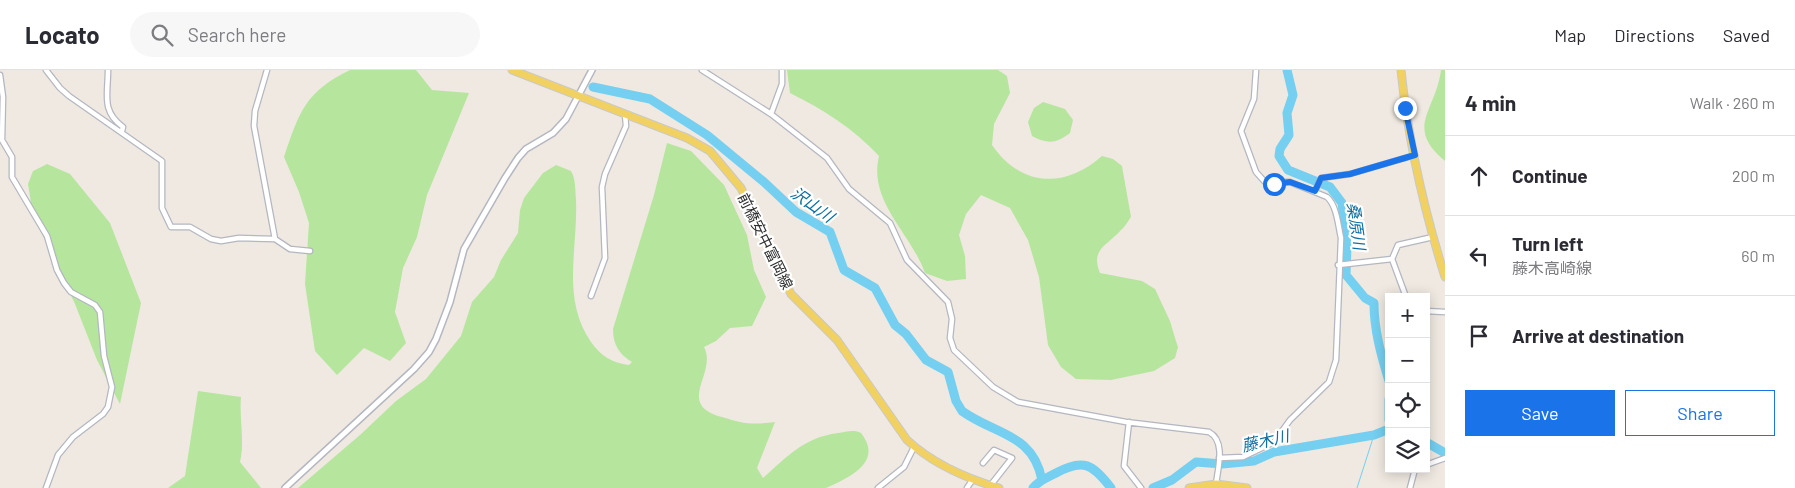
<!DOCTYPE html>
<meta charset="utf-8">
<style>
:root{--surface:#fff;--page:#f7f7f7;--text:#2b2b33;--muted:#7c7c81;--line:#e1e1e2;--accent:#1a73e8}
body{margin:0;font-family:Barlow,"Noto Sans JP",sans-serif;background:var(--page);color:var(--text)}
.controls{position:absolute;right:15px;bottom:15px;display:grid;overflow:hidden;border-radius:0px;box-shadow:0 2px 12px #0003}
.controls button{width:45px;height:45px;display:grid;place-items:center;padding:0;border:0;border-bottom:1px solid var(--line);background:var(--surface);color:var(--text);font:25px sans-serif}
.stop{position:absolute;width:15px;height:15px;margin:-11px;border:4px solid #1a73e8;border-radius:50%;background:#fff}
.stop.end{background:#1a73e8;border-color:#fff;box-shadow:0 1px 5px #0008}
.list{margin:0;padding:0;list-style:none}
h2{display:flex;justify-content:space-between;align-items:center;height:65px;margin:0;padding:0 20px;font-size:21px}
h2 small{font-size:16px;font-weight:400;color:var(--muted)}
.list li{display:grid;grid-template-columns:32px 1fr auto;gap:15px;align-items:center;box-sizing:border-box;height:80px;padding:0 20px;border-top:1px solid var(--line)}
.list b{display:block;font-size:19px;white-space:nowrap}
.list p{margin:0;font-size:16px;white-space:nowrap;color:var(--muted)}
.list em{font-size:16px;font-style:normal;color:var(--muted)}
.actions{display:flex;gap:10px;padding:15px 20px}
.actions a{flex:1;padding:11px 0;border:1px solid var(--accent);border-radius:0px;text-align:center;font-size:18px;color:var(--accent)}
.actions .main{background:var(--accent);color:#fff}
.icon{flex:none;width:28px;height:28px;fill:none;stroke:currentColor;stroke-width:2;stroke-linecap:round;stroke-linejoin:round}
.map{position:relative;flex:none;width:1445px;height:418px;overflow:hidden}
header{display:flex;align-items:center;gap:30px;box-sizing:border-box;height:70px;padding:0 25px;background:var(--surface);border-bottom:1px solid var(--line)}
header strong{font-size:24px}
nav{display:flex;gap:28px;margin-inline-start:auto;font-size:18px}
.search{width:350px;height:45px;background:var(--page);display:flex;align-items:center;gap:12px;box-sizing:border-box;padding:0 18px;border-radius:28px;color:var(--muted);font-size:19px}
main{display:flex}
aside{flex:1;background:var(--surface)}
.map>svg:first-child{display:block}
.green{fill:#b6e59e}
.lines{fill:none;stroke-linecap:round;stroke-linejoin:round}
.stream{stroke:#75cff0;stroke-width:1}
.river{stroke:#75cff0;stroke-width:9}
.minor-casing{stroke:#b4b7c1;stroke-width:7}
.tertiary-casing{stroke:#b4b7c1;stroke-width:8}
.primary-casing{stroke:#c9c9c9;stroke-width:9}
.minor{stroke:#fff;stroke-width:4.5}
.tertiary{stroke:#fff;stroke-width:5}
.primary{stroke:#f2d163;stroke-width:7}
.route{stroke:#1a73e8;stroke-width:6}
.labels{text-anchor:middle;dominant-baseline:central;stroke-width:4.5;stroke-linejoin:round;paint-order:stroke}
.street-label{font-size:15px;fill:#2e2e2e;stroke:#fff}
.water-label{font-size:16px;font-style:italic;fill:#0d6fa3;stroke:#fff}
</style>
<header>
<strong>Locato</strong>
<div class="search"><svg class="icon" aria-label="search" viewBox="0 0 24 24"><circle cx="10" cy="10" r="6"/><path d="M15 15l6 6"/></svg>Search here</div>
<nav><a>Map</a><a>Directions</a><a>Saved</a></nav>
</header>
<main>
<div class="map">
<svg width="1445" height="418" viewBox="0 0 1445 418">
<rect width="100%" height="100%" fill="#efe9e1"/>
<!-- green -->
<path class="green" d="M350 0H416L432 20 469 23 427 125 417 167 403 198 395 242 406 273 390 291 364 278 337 305 315 281 305 214 309 153 299 122 284 87C299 42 306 21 350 0Z
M787 0H998L1007 6 1010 23 994 54 992 75C1021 117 1065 119 1102 86L1113 89 1122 96 1131 147C1128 151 1125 157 1121 160 1107 176 1090 179 1100 203L1142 211 1155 219 1170 251 1175 268 1178 277 1175 288 1154 301 1111 310 1076 309 1061 297 1048 275 1039 207 1028 170 1010 138 981 125 966 144 959 165 965 186 966 209 947 211 925 203C911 163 868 132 879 86 853 58 824 40 790 23Z
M1441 0H1445V91C1404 57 1436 41 1441 0Z
M1043 32 1065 39 1073 50 1070 63C1056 74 1047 74 1032 66L1028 52 1034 38Z
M667 73 691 81 724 115 747 165 754 200 766 227 752 256 730 258 716 271 704 277C718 303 674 334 722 347 744 354 751 355 775 352L757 398 763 408C788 386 803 368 838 363 846 362 854 359 861 363 884 392 849 408 826 418H298L360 365 396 331 426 309 461 266 472 232 494 207 501 190 518 163 520 140 524 128 543 103 556 95 571 101C576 109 575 121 576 130 578 180 561 228 591 272 601 286 612 293 629 295L632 292C619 284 613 275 613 259L654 125Z
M47 94 70 104 110 153 141 233 120 334 97 290 75 234 33 145 28 114 33 101Z
M198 321 241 327C239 349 245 370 240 392L261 418H168L185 406Z"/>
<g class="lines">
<!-- stream -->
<path class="stream" d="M1357 418 1374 365"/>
<!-- river -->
<path class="river" d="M1287 0 1293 25 1287 43 1289 65 1280 79 1279 86 1288 100 1330 117 1342 133 1347 175 1346 205 1365 228 1374 233C1374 260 1381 285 1389 311
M593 17 650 29 707 65 764 112 796 142 830 162 844 200 875 218 895 255 906 264 926 290 948 302 956 331 962 341C995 365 1033 363 1042 410
M1389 329V350
M1426 372 1445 383
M1033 418C1039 410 1047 408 1056 403 1083 388 1093 394 1111 418
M1153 418 1172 410 1196 392 1222 394 1254 391 1274 382 1374 365 1389 359"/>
<defs>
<path id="minor" d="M46 0 60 18 69 26 162 91V138L171 157H190L211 169 221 171 239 168 275 169 254 56 255 41 267 0
M108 0C108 25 101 41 123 57L122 61
M702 0 771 44 827 88 849 119 890 153 907 190 948 232 952 249 950 268 954 280 993 317 1018 332 1126 352 1209 362C1226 371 1218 398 1216 414
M0 5 3 27 2 70 12 87V107L47 166 57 200 64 213 71 222 95 235 100 242 104 286 112 317 108 337 103 344 73 367 58 385 46 418
M771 44 782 14V0
M1315 121 1321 108 1350 104 1415 85
M275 169 290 179 310 181
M1392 189 1406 227
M1338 195 1392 189 1398 175 1433 167
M591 226 605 188 602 117 605 104 626 56 625 44
M1426 241 1445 242
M1129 352 1124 396 1141 418
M1219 388 1243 387 1274 372 1290 350 1329 312 1336 290 1341 168C1338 155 1337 136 1327 127L1290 112H1265L1256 102 1241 61 1254 29 1256 0
M983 393 994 380 1012 388 990 416
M1426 395 1445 388
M878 418 904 397 914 377
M967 418 973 409
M1410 418 1415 399"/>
<path id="tertiary" d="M285 418 414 299 429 282 436 269 450 232 464 179 505 108 518 88 526 79 553 63 566 49 592 0"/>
<path id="primary" d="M512 0 687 68 710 81 741 118 791 224 837 270 907 370C932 393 965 408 999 418
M1401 0C1408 70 1424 140 1445 207
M1189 418 1216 414 1247 418"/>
</defs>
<!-- minor casing -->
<use href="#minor" class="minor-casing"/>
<!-- tertiary casing -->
<use href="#tertiary" class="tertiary-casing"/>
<!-- primary casing -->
<use href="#primary" class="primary-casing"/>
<!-- minor -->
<use href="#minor" class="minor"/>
<!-- tertiary -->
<use href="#tertiary" class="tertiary"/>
<!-- primary -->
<use href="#primary" class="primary"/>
</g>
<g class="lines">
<!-- route -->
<path class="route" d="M1274 114 1290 112 1315 121 1321 108 1350 104 1415 85 1405 38"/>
</g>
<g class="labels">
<!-- street labels -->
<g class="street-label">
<text transform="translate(766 171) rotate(64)">前橋安中富岡線</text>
</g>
<!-- water labels -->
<g class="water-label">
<text transform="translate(813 134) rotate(35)">沢山川</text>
<text transform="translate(1357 156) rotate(82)">桑原川</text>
<text transform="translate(1265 370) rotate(-13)">藤木川</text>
</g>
</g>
</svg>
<div class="controls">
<button>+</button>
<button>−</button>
<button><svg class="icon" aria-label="locate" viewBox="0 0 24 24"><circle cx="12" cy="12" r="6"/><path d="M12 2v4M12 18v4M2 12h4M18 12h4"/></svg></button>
<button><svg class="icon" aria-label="layers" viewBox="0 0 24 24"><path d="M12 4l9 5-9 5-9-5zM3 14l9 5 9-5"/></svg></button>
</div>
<div class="stop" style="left:1274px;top:114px"></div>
<div class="stop end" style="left:1405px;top:38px"></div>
</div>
<aside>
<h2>4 min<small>Walk · 260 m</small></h2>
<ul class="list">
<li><svg class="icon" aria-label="ahead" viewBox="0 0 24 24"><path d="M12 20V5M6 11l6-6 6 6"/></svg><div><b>Continue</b></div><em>200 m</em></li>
<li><svg class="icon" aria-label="left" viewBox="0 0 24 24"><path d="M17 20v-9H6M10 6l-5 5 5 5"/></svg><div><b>Turn left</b><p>藤木高崎線</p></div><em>60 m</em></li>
<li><svg class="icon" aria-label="arrive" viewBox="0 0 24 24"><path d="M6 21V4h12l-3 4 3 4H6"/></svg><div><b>Arrive at destination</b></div></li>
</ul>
<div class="actions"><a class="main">Save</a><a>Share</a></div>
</aside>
</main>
